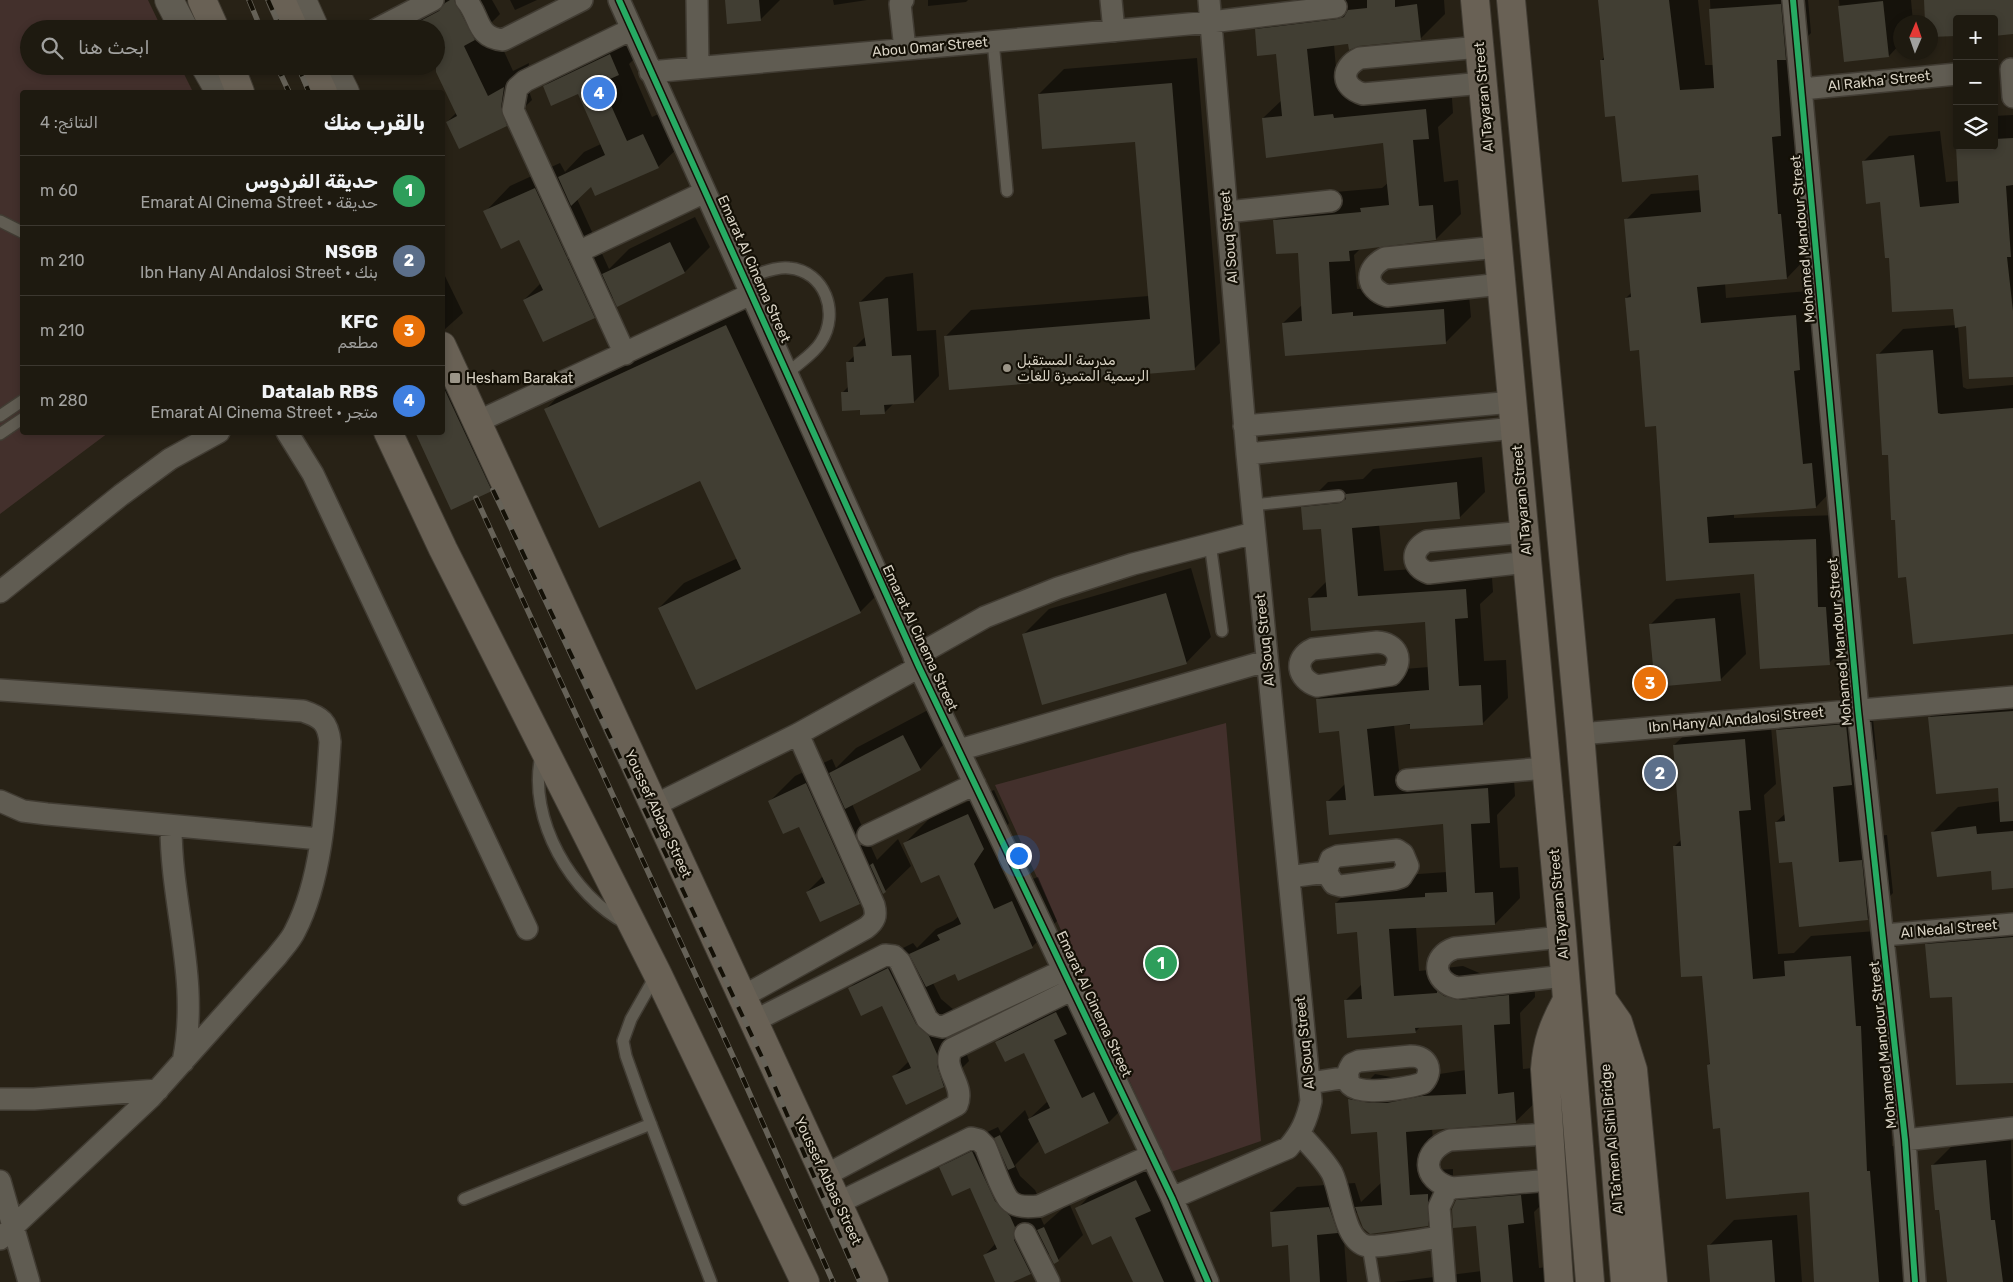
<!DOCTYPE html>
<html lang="ar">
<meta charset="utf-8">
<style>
:root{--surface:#1e1a10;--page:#2b271e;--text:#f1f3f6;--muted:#a1a19f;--line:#3c3830;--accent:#9b9588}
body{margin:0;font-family:Rubik,Cairo,sans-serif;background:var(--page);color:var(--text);direction:rtl}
.controls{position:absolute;right:15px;top:15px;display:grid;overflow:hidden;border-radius:5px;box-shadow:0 2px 8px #0003}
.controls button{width:45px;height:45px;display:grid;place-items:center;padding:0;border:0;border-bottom:1px solid var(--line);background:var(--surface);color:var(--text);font:25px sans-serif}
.compass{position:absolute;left:1893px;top:15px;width:45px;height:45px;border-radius:50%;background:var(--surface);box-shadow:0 2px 8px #0003;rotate:2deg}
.you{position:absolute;left:1018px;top:855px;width:18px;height:18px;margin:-12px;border:4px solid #fff;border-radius:50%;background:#1a73e8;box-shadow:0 0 0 8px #1a73e833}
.badge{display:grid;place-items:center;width:32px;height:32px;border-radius:50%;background:var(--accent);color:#fff;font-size:16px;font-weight:700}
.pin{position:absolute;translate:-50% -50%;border:2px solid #fff;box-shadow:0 1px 5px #0006}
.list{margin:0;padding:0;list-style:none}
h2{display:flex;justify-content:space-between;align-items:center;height:65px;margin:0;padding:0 20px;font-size:21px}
h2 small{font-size:16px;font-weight:400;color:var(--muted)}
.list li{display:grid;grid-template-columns:32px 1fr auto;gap:15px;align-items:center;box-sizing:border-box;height:70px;padding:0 20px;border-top:1px solid var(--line)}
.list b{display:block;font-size:19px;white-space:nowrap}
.list p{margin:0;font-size:16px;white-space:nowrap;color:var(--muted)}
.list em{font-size:16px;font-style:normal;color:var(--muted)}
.icon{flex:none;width:28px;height:28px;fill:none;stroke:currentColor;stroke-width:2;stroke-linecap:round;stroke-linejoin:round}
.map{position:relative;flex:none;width:2013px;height:1282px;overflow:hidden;direction:ltr}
.search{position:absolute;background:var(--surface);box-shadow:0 2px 8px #0003;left:20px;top:20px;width:425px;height:55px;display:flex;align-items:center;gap:12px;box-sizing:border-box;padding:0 18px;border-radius:28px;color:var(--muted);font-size:19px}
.panel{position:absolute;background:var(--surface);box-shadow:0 2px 8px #0003;left:20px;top:90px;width:425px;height:345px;border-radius:5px;direction:rtl}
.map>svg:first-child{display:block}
.green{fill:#43302c}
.shadow{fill:#0007}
.building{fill:#413e33}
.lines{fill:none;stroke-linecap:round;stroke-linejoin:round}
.service-casing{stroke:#413c33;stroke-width:14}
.minor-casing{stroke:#413c33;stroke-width:24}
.tertiary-casing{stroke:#413c33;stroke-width:30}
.secondary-casing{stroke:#413c33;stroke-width:30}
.service{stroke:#605c52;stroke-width:11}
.minor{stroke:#605c52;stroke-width:21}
.tertiary{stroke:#605c52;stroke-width:28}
.secondary{stroke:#696155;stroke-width:28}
.rail-casing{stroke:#666258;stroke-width:5.5}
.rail{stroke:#141006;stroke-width:4;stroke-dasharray:11;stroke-linecap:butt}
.cycleway-casing{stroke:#141006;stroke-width:9}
.cycleway{stroke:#26ab63;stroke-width:6}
.poi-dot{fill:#9b9588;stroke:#141006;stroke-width:2}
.labels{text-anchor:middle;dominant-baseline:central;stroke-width:4.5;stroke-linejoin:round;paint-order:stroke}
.street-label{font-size:14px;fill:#d9d3c5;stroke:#141006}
.poi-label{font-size:14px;fill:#d9d3c5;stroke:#141006;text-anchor:start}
</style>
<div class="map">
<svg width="2013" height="1282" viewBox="0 0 2013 1282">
<rect width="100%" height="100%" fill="#282216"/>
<!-- green -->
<path class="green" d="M0 0H148L162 29H29V66H180L193 92H22V432L108 433 0 514Z
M1226 723 1261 1141 1171 1172 995 785Z"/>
<!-- shadow -->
<path class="shadow" d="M438 0H492L500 14 491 23 513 71 529 63 526 82 532 100 506 125 447 122 457 112 435 66 436 29H403L424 8Z
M510 0H537L515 10Z
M726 0H780L760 20Z
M833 0H867L834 5Z
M928 0H968L966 2 928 6Z
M1321 0H1444L1445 14 1420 39 1334 45 1338 91 1451 85 1453 113 1438 127 1444 182 1458 180 1461 214 1436 239 1360 249 1354 255 1357 289 1468 285 1471 317 1446 342 1283 323 1303 304 1299 252 1275 220 1300 195 1382 188 1388 183 1384 142 1267 157 1263 118 1282 100 1277 53 1256 30 1281 5Z
M1599 0H1698L1705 65H1713L1710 0H1808L1811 33 1802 42 1812 252 1787 278 1725 283 1726 298 1821 290 1841 481 1816 507 1734 513V518L1842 515 1855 638 1829 663 1755 572 1667 580 1657 424 1641 349 1626 298 1632 292 1626 220 1651 194 1701 190 1700 174 1616 114 1601 61 1605 56Z
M1839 0H1911L1913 22H1900V44L1889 56 1845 60Z
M635 29 644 49 629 64 652 117 669 109 684 142 658 167 591 185 577 199 609 269 629 249 695 217 710 247 685 272 614 297 594 317 524 300 541 283 520 239 485 212 510 186 560 163 565 172 584 152 601 144 578 92 544 87 570 61Z
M1197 58 1220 343 1194 369 946 336 971 310 1149 296 1137 141 1039 94 1064 69Z
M2013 115V358L1967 325 1958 326 1963 387 1967 389 2013 385V633L1907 576 1896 519 1878 355 1903 329 1956 325 1954 307 1890 257 1881 201 1863 162 1889 136 1940 131 1946 182 1959 181 1994 146V116Z
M442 270 463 313 444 330 445 334 508 472 491 490 442 432Z
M913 273 917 331 936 330 939 376 914 402 894 403 884 413 861 408 842 393 849 386 847 363 855 355V347L866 336 860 302 886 277Z
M752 300 886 586 860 612 659 608 684 583 738 558 700 479 545 410 570 384Z
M1482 457 1485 492 1460 517 1379 524 1384 571 1491 564 1493 592 1480 604 1484 661 1506 660 1508 698 1482 724 1394 725 1399 771 1513 763 1515 796 1497 815 1500 868 1518 867 1520 898 1495 924 1416 927 1419 971 1463 966 1484 975 1534 970 1535 997 1520 1013 1523 1069 1539 1067 1541 1097 1515 1122 1432 1129 1436 1170 1453 1169V1200L1427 1225 1358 1211 1343 1226 1347 1282H1291L1289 1244 1271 1212 1297 1187 1355 1183 1361 1202 1382 1182 1378 1131 1350 1100 1375 1074 1396 1078H1413L1466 1070 1463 1024 1420 1027 1415 1032 1345 1001 1362 984 1358 931 1336 903 1362 878 1447 872 1444 823 1327 802 1345 784 1340 730 1318 699 1343 674 1429 667 1427 621 1309 599 1327 581 1322 527 1302 508 1328 482 1363 479 1373 469Z
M1191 568 1211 637 1186 663 1023 635 1049 609Z
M1740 593 1746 654 1720 680 1651 624 1676 599Z
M2013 687V789L1930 717 1955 692Z
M1871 699 1877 759 1859 777 1864 837 1887 835 1893 893 1868 919 1794 860 1776 822 1786 813 1778 730 1803 705Z
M928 710 945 743 920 769 852 804 877 860 898 839 911 866 885 891 879 883 859 903 807 892 823 876 799 825 770 801 795 776 832 759 836 768 856 748Z
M1770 715 1776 784 1764 795 1778 954 1794 953 1811 936 1876 931 1886 1001 1892 1146H1895L1905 1282H1816L1810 1191 1721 1127 1708 1065 1711 1062 1703 975 1674 847 1681 840 1674 745 1700 720Z
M994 790 1009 823 999 838 1020 884 1038 877 1057 921 1032 947 956 972 933 983 941 999 954 1010 962 1028V1040L969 1061 944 1086 894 1076 909 1061 883 1005 850 988 875 962 913 943 917 948 936 929 953 921 959 916 940 873 905 843 930 818Z
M2001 801 2013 808V887L1992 870 1933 832 1958 807Z
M2013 914V1081L1953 995 1927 944 1952 919Z
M1081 987 1134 1097 1109 1122 1046 1152 1040 1140 1015 1165 1020 1176 1035 1190 1040 1201 1039 1214 1044 1225 1069 1203 1083 1235 1058 1260 1050 1253 1030 1273 1010 1282H996L984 1256 996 1243 970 1187 941 1168 966 1142 998 1127 1001 1133 1025 1110 1029 1119 1048 1101 1024 1052 997 1042 1022 1016Z
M2011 1135 2013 1282H1948L1933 1165 1958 1140Z
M1162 1156 1206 1252 1219 1282H1134L1112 1234 1077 1209 1102 1183Z
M1547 1170 1549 1197 1534 1212 1539 1268 1557 1266 1558 1282H1394L1482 1271 1478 1225 1457 1201 1483 1175Z
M1797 1215 1802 1282H1712L1709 1246 1734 1220Z"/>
<!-- building -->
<path class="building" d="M450 0H454L475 40 464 46 488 96 504 87 501 108 507 126 459 149 446 122 457 116 436 72V29H405L439 11 445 3Z
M725 0H759L761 21 727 24Z
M1367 0H1395V7L1417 4 1421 40 1359 46 1349 50 1348 44 1307 49 1314 116 1333 114 1334 118 1426 109 1429 139 1413 140 1419 206 1433 205 1436 240 1349 251 1350 261 1329 262 1332 314 1353 312V316L1444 309 1446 344 1285 356 1282 323 1302 321 1298 253 1276 254 1273 220 1361 212 1360 208 1389 205 1383 143 1266 158 1262 118 1282 116 1276 54 1257 56 1255 29 1337 19 1344 17 1348 10 1367 8Z
M1598 0H1669L1680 90 1714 88 1709 9 1781 4 1786 60H1777L1781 136 1772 137 1778 214H1781L1787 279 1697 287 1701 323 1796 315 1800 370 1794 371 1803 464 1812 463 1816 508 1707 517 1709 543 1816 539 1818 607H1826L1830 665 1760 669 1754 574 1666 581 1656 426 1645 427 1639 350 1630 351 1625 298 1631 297 1624 219 1701 212 1698 175 1622 182 1615 116 1605 117 1600 60H1604Z
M1924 0H2013V34L1994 36V19H1957V36L1930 37V22H1925Z
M1883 1 1889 57 1844 62 1838 6Z
M610 54 619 75 601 83 627 141 643 134 659 168 595 196 591 187 571 206 558 177 605 155 578 94 551 106 543 86Z
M1172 83 1195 370 949 390 944 336 1150 319 1135 142 1042 149 1038 94Z
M2013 138V185L2006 186 2011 257H2007L2013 311V377L1969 379 1966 326 1955 328 1953 309 1892 312 1889 258H1885L1880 202 1866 204 1862 161 1914 155 1920 207 1959 203 1956 146H1994V139Z
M535 188 595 318 543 342 523 300 543 290 519 240 501 249 483 211Z
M670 242 685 273 617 307 602 274Z
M888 298 892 356 911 355 914 403 884 405 885 414 860 415V410L842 411 841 392H848L846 362H854L853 347 866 346 859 302Z
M726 325 861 613 696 690 658 608 741 569 700 481 599 528 544 409Z
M1933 350 1938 413 1941 414 2013 408V634L1913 644 1906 577 1898 578 1895 520H1891L1888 455H1882L1876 354Z
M442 384 492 491 451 510 415 432H442Z
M1457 482 1460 519 1352 528 1358 596 1466 589 1468 618 1455 619 1459 686 1481 685 1483 725 1410 729V724L1367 729 1374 796 1488 788 1490 823 1471 824 1475 893 1493 892 1495 925 1389 929 1394 996 1437 993V991L1444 996 1458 1000 1509 995 1510 1024 1494 1025 1498 1094 1514 1092 1516 1123 1406 1132 1410 1195 1428 1194V1226L1370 1234 1363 1228 1355 1207 1382 1205 1377 1132 1351 1134 1348 1099 1370 1103H1387L1422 1096 1466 1094 1462 1025 1415 1028 1416 1033 1347 1038 1344 1000 1362 999 1357 932 1337 934 1335 903 1425 897V893L1447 892 1443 824 1329 835 1326 801 1346 800 1339 731 1319 733 1316 699 1429 690 1425 622 1311 631 1308 598 1327 597 1321 529 1303 530 1301 507 1340 503 1346 499V494Z
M1166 593 1187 664 1042 705 1022 634Z
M1715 618 1721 681 1655 687 1649 624Z
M2013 711V821L2000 822 1998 788 1936 794 1928 717Z
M1846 724 1852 785 1833 787 1839 862 1862 860 1868 920 1799 927 1792 862 1779 863 1775 822 1785 821 1776 730Z
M903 735 921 770 845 809 829 773Z
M1745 739 1751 810 1739 811 1753 979 1785 976 1784 961 1851 956 1856 1026H1861L1867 1171H1870L1879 1282H1814L1809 1192 1726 1199 1720 1128 1713 1129 1707 1065 1710 1064 1702 976 1681 977 1673 846H1681L1673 745Z
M806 783 860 904 820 922 806 892 825 883 799 827 783 834 768 801Z
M968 814 984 849 974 864 994 909 1012 901 1033 948 958 981 955 974 926 987 909 954 940 940 937 935 961 924 939 875 921 883 903 843Z
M1976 826 1977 834 2013 831V888L1992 890 1991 871 1937 877 1931 832Z
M873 863 886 892 883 894 870 865Z
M2013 937V1083L1956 1085 1952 997 1930 998 1925 944Z
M888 968 916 1024 929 1036 937 1054V1066L944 1087 906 1105 892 1076 911 1068 882 1006 861 1016 848 988Z
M1056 1012 1067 1034 1054 1040 1082 1098 1094 1092 1109 1123 1045 1154 1028 1119 1050 1108 1024 1053 1005 1062 995 1042Z
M1000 1135 1015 1167 1008 1170 994 1138Z
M972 1151 995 1201 1010 1216 1015 1227 1014 1240 1031 1274 1013 1282H995L983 1255 997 1249 970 1188 952 1196 939 1167Z
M1986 1160 1991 1220H1995L2003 1282H1947L1939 1210H1935L1931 1165Z
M1136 1180 1151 1211 1135 1218 1164 1282H1133L1111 1236 1092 1245 1075 1208Z
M1521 1195 1524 1223 1508 1225 1513 1282H1481L1476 1226 1453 1228 1452 1209 1456 1200Z
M1329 1207 1338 1233 1317 1235 1320 1282H1290L1288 1245 1272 1247 1270 1212Z
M1044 1227 1059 1261 1054 1264 1037 1230Z
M1772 1240 1775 1282H1710L1707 1245Z"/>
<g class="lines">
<defs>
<path id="service" d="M993 41 1007 191
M0 221 22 232
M744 278C757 275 776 266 789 268 825 271 840 313 821 342 814 354 797 364 787 374
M0 416 22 401
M0 434 22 419
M1252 505 1339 496
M1210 543 1222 631
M541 756C527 819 572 896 627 924
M656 975 631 1019 623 1041 626 1056 642 1101 711 1282
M464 1199 651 1124
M1368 1246 1374 1282"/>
<path id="minor" d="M466 0C481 17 475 37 503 40L582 0
M619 0 919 667 1172 1198 1208 1282
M697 0 698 68
M903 0 900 4 905 49
M1111 0 1114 31
M1793 0 1858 710 1905 1140 1915 1282
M377 29 433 0
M1480 47 1360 58C1340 68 1341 87 1363 94L1483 83
M2011 69 2013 97
M650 72 1211 22 1336 7
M1802 89 1957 74
M1227 212 1331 201
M1498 247 1385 258C1364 269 1365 288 1387 296L1502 284
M578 252 705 192
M625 354 513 110 517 88 525 81 632 29
M479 421 751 294
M1244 426 1513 402
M287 432 313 474 527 929
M1247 454 1515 428
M1525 532 1427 541C1410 550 1411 567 1429 573L1528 562
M0 592 121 495 170 459 219 432
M1377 642C1397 643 1405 660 1391 675L1317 686C1297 679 1293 658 1313 649Z
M914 657 985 617 1058 588 1133 564 1254 533
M0 690 303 711C321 717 328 722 330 742 326 802 323 877 295 931 291 940 283 948 277 956L151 1097 0 1239
M1580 734 2013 697
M959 750 1266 661
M1407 780 1546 768
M0 801 23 811 47 814 320 839
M655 805 798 734 919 667
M171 826C171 907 200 980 183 1062
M868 835 975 784
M1397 850 1403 854 1408 866 1401 877 1395 879 1341 886 1334 884 1326 872 1331 859 1338 856Z
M1289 877 1326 872
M1884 935 2013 924
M1562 937 1455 948C1431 956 1432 981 1457 988L1565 976
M742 997 866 928C875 921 877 916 874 905L798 734
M754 1021 885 955 894 956 900 962 927 1019 934 1025 943 1027 1064 970
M1411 1056C1428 1056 1434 1071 1423 1083 1406 1089 1327 1104 1352 1064L1359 1061Z
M1310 1083 1348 1077
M0 1099H34L158 1090
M1300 1134C1311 1146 1324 1159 1332 1173 1342 1193 1343 1241 1367 1246 1378 1248 1426 1239 1440 1237
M1547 1134 1450 1140C1421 1151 1421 1180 1452 1188L1551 1180
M1905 1140 2013 1128
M826 1175 957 1105C966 1084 940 1069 952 1049L1073 989
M0 1181 29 1282
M1172 1198 1288 1148C1301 1133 1307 1120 1311 1101L1247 454 1209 0
M838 1203 971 1138 979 1140 985 1146C991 1159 1001 1191 1009 1200 1016 1208 1029 1207 1039 1206L1152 1155
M1025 1234 1049 1282
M1445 1282 1439 1207 1446 1192 1452 1188"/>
<path id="tertiary" d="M169 0 184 29
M302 0 315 29
M205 66 220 92
M332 66 345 92"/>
<path id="secondary" d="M202 0 215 29
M281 0 294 29
M1475 0 1562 937 1590 1282
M1511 0 1580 734 1625 1282
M230 66 240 92
M311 66 323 92
M442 346 874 1282
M388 432 443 549 657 973 805 1282
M1604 1002 1618 1022 1633 1070 1653 1282
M1559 1282 1545 1069C1547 1042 1553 1026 1566 1002"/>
</defs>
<!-- service casing -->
<use href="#service" class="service-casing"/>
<!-- minor casing -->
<use href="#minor" class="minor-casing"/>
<!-- tertiary casing -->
<use href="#tertiary" class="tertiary-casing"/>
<!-- secondary casing -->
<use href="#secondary" class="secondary-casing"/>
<!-- service -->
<use href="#service" class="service"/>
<!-- minor -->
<use href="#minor" class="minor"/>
<!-- tertiary -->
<use href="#tertiary" class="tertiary"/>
<!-- secondary -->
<use href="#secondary" class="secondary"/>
<defs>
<path id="rail" d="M249 0 261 29
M268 0 281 29
M277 66 289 92
M298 66 309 92
M493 490 761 1055 860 1282
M476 498 737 1065 833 1282"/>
</defs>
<!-- rail casing -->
<use href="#rail" class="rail-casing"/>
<!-- rail -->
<use href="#rail" class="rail"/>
<defs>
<path id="cycleway" d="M619 0 919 667 1172 1198 1208 1282
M1793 0 1858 710 1905 1140 1915 1282"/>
</defs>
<!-- cycleway casing -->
<use href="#cycleway" class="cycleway-casing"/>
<!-- cycleway -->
<use href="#cycleway" class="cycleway"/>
</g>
<!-- markers -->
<g class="poi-dot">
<circle cx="1007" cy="368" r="5"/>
<rect x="449" y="372" width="12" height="12" rx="2.5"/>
</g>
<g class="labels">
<!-- street labels -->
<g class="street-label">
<text transform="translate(930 47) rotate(-5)">Abou Omar Street</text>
<text transform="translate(1879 81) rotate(-6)">Al Rakha' Street</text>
<text transform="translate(1484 97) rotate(-95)">Al Tayaran Street</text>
<text transform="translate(1229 237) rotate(-95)">Al Souq Street</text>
<text transform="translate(1803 239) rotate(-95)">Mohamed Mandour Street</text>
<text transform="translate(754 269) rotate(66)">Emarat Al Cinema Street</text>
<text transform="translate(1522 500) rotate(-95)">Al Tayaran Street</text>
<text transform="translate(920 638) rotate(65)">Emarat Al Cinema Street</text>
<text transform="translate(1265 640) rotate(-96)">Al Souq Street</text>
<text transform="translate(1840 642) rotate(-95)">Mohamed Mandour Street</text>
<text transform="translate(1736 720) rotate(-5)">Ibn Hany Al Andalosi Street</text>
<text transform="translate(658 814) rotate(65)">Youssef Abbas Street</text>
<text transform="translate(1559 904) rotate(-95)">Al Tayaran Street</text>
<text transform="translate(1949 929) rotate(-5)">Al Nedal Street</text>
<text transform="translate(1094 1004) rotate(65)">Emarat Al Cinema Street</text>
<text transform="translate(1305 1043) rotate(-96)">Al Souq Street</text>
<text transform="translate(1883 1045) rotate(-96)">Mohamed Mandour Street</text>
<text transform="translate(1612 1139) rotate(-95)">Al Ta'men Al Sihi Bridge</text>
<text transform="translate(828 1181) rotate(65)">Youssef Abbas Street</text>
</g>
<!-- poi labels -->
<g class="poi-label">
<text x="1017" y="360">مدرسة المستقبل<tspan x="1017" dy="16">الرسمية المتميزة للغات</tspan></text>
<text x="466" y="378">Hesham Barakat</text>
</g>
</g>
</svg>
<div class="controls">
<button>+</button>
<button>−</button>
<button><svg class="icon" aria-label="layers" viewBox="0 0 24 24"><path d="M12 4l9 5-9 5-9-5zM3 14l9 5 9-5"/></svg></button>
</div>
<svg class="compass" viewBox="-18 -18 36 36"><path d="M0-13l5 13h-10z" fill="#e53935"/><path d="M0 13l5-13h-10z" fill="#a1a19f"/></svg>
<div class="you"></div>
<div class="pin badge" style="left:1161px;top:963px;background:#2e9e5b">1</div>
<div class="pin badge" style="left:1660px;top:773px;background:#5c6f8a">2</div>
<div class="pin badge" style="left:1650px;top:683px;background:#e8710a">3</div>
<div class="pin badge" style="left:599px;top:93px;background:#3f7fe0">4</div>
<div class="search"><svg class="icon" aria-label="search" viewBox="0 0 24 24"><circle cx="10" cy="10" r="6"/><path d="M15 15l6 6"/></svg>ابحث هنا</div>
<section class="panel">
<h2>بالقرب منك<small>النتائج: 4</small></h2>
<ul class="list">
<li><span class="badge" style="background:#2e9e5b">1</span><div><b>حديقة الفردوس</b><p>حديقة · Emarat Al Cinema Street</p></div><em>60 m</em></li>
<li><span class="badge" style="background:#5c6f8a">2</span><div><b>NSGB</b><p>بنك · Ibn Hany Al Andalosi Street</p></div><em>210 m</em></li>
<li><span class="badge" style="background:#e8710a">3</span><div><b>KFC</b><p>مطعم</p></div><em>210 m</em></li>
<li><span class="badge" style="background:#3f7fe0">4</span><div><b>Datalab RBS</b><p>متجر · Emarat Al Cinema Street</p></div><em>280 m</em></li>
</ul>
</section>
</div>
